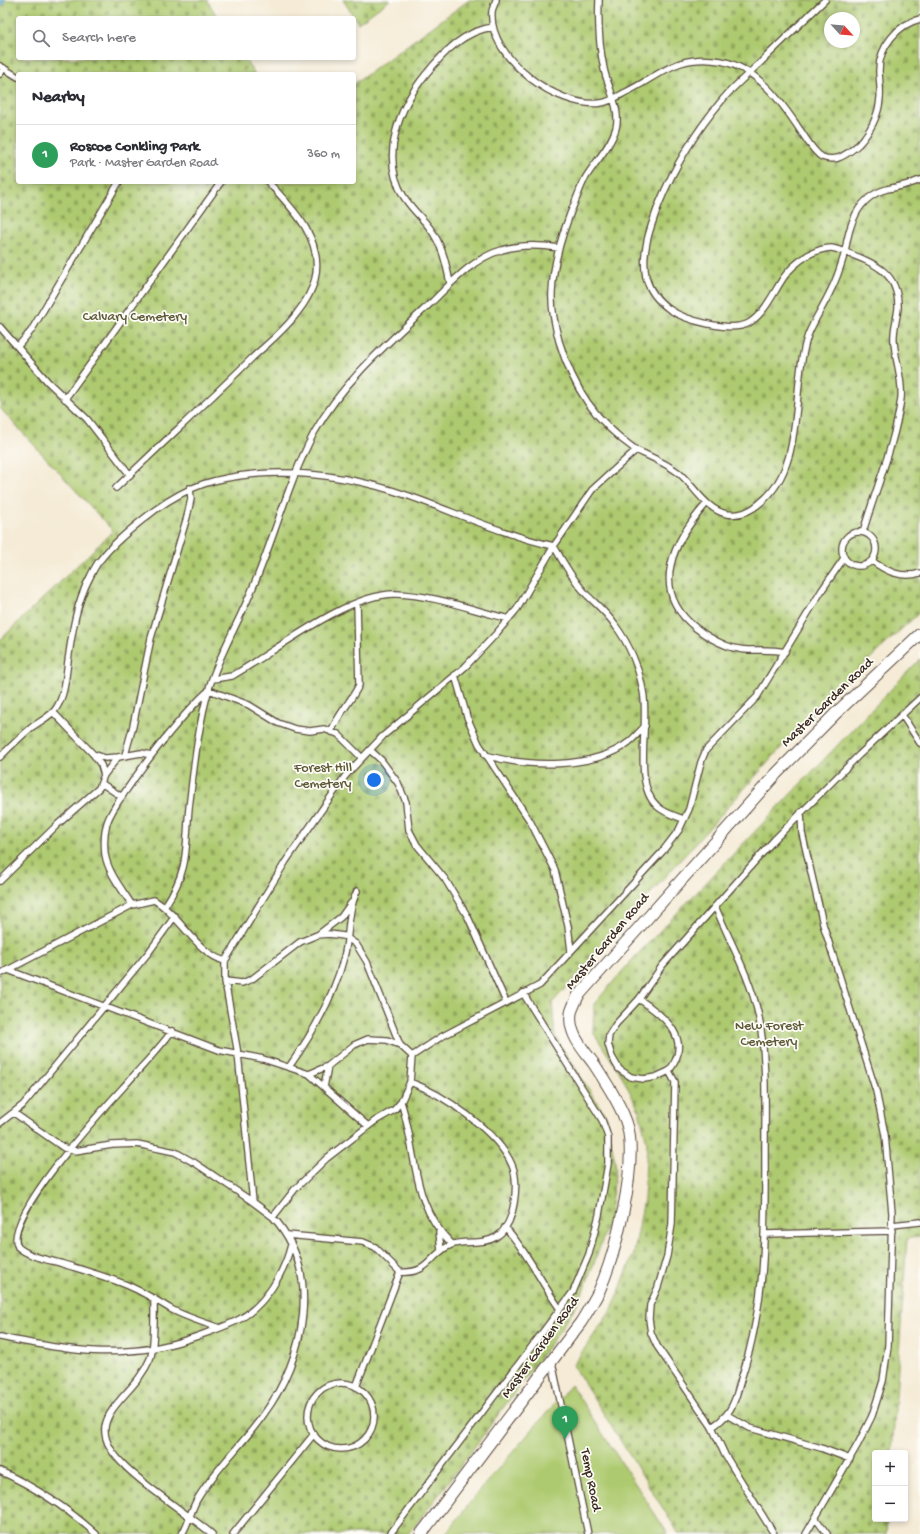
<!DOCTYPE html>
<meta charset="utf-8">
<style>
:root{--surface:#fff;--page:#f7f7f7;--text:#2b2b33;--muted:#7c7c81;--line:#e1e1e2;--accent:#1f6fb2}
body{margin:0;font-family:"Gochi Hand",sans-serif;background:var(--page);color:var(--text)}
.controls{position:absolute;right:12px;bottom:12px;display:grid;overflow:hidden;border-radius:4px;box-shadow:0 2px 6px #0003}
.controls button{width:36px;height:36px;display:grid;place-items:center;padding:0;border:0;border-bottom:1px solid var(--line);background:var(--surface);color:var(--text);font:20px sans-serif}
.compass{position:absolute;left:824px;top:12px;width:36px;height:36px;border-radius:50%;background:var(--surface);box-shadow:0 2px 6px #0003;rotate:116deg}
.you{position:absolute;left:374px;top:780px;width:14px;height:14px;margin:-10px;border:3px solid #fff;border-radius:50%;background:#1a73e8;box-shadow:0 0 0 6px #1a73e833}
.badge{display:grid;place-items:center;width:26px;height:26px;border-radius:50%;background:var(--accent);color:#fff;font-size:13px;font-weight:700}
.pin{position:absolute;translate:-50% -33px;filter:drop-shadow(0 1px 2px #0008)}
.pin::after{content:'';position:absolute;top:21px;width:14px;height:12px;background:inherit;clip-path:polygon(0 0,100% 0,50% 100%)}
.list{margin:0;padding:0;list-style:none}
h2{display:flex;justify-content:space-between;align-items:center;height:52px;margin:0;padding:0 16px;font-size:17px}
h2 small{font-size:13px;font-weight:400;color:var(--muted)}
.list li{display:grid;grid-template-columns:26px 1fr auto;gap:12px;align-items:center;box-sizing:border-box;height:60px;padding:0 16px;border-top:1px solid var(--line)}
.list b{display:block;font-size:15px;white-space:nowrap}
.list p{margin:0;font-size:13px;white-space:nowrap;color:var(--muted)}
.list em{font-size:13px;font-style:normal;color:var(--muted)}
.icon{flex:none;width:22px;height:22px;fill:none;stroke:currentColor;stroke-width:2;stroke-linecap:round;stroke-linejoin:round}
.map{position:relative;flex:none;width:920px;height:1534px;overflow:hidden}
.search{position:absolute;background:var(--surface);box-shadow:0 2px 6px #0003;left:16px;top:16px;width:340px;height:44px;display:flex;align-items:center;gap:10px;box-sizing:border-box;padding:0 14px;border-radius:4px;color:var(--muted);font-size:15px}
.panel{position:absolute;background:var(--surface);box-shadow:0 2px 6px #0003;left:16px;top:72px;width:340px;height:112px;border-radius:4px}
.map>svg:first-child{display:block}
.cemetery{fill:url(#cemetery-stones);stroke:#747a47;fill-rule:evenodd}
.park{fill:#aeca70;stroke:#747a47}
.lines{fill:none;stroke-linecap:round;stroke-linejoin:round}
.stream{stroke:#53a3cd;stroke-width:4}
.service-casing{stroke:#57473a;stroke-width:8}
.minor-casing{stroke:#57473a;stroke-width:13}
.service{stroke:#fff;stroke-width:5.5}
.minor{stroke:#fff;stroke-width:11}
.labels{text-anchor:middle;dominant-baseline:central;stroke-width:3.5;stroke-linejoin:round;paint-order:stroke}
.park-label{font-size:14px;fill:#5e5a37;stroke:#fdfcf7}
.street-label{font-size:14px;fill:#3b2a1e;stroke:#fdfcf7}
</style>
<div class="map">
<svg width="920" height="1534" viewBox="0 0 920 1534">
<defs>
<pattern id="cemetery-stones" width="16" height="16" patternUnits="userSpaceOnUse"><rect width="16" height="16" fill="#aeca70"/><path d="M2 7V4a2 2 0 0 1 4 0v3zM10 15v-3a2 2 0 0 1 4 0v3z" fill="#8fa45b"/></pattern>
</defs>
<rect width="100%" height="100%" fill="#fdfcf7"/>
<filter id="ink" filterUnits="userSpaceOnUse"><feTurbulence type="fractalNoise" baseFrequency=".025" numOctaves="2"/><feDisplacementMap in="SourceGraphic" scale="8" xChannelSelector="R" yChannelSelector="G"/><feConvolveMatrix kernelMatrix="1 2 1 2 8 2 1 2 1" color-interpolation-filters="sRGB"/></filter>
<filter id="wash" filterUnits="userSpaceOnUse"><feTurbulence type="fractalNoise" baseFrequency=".012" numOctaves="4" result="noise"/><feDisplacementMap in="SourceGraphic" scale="16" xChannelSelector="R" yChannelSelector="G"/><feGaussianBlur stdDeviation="0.9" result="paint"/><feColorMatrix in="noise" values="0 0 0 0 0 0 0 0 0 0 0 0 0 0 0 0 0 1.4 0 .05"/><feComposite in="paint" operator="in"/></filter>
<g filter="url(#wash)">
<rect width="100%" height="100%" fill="#f5ebd6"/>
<!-- cemetery -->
<path class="cemetery" d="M0 0H207L218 18H18V58H244L255 74H18V182H354V84L469 0H920V612L815 710 552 1003 555 1036 607 1118 616 1168 608 1224 592 1269 579 1301 558 1333 448 1483 408 1534H0V640L113 531 0 408ZM830 18H854V42H830Z
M343 0H390L358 23Z
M920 659V1236L907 1239 892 1453H875V1519H887L886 1534H679L573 1365 612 1309 634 1253 644 1199 647 1143 639 1110 622 1076 593 1032 594 1004 632 960Z"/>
<!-- park -->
<path class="park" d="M571 1385 668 1534H446L478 1492Z"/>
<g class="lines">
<!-- stream -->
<path class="stream" d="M0 6 3 0"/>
</g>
</g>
<g filter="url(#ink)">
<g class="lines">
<defs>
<path id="service" d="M496 0C495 4 492 8 492 12 488 58 558 109 601 103 609 102 617 97 624 93 660 76 676 53 721 61 757 68 781 101 800 130 806 138 813 152 822 157 827 159 834 159 838 158 847 155 852 150 859 144 870 132 879 115 880 98 881 89 879 79 879 70 879 47 898 24 920 19
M599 0C598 23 599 46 604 69 608 88 621 109 616 128 611 146 595 162 586 177 582 183 580 190 577 197 564 227 553 261 552 293 551 310 555 326 559 341 573 388 596 422 636 450
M825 0C803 21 781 42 760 63 747 75 734 86 723 99 697 130 674 167 659 204 650 228 641 252 646 277 649 290 658 301 669 309 684 320 731 333 749 323 766 312 773 293 784 277 790 268 799 261 808 255 814 252 823 248 831 248 835 248 841 251 845 252 849 225 857 197 887 189 898 187 909 185 920 180
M0 66 18 77
M0 74 4 68
M450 283C446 263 442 244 429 227 421 217 411 208 404 197 379 157 399 107 426 74 444 52 464 31 493 27
M0 327 48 382 87 419 130 475
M18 346 31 331 119 182
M65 399 221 182
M116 488C161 444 208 402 252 358 267 344 285 330 297 313 305 303 312 291 315 279 324 239 293 209 268 182
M707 503C673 541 648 590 696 628 705 635 715 641 725 645 744 654 765 647 785 652
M842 549a17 17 0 1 1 34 0a17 17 0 1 1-34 0Z
M844 558 822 590 757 697 706 750 701 762 689 809 679 830 662 852 540 985 441 1037 412 1056 410 1082 401 1102 394 1110 375 1121 327 1158 295 1189 273 1217 253 1202 238 1054 225 981V961L286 861 346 775 383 736 465 667 495 635 517 609 554 546 592 490 636 450C651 457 666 463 679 473 694 486 706 510 727 514 740 516 750 512 760 503 807 466 790 387 808 335 814 320 823 307 830 292 837 279 841 266 845 252 874 263 899 272 898 308 897 319 893 330 894 341 895 360 903 379 901 398 896 441 875 491 863 532
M872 561C886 571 902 579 920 573
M455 675 467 717 479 744 530 821 555 870 568 926 571 951
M213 679 232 676C275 652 347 593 396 594 434 595 472 610 509 619
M902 715 920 743
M331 732C338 714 351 702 359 685L357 603
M370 750 381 760 398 783 406 802 409 830 417 845 445 879 468 917 506 1002
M93 754 105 758 118 757
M125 755 133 726 151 638 187 517 191 499 190 488
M485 755C527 767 593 770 629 742 635 737 640 731 645 726
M0 757C10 747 20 737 32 727 40 721 52 716 57 707 65 694 66 676 68 661 72 633 76 603 90 577 93 571 96 564 101 559 114 542 138 523 155 510 190 485 214 478 256 474 308 470 360 479 409 496 457 513 504 535 554 546 563 563 573 579 586 594 596 604 607 613 615 625 629 644 639 668 643 691 650 723 632 783 657 806 664 813 675 816 684 819
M104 775 118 757 141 753 152 755
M101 783 122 797
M801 812 802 833 823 924 876 1091 885 1135 892 1213 888 1346 883 1381 872 1416 858 1444 806 1534
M0 881 57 825 99 788 104 775 101 765 93 754 53 712
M132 905C122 889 108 873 105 854 104 844 104 833 107 823 112 807 125 793 134 779 157 747 180 717 209 690L249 705 278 723 295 729 310 731 324 729 338 734 362 758
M165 906C190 868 185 850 189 808 194 767 198 725 210 685 221 651 240 620 253 587 275 536 288 482 314 433 343 381 390 341 433 301 453 281 474 258 502 250 521 244 540 245 559 248
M319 934 341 917 351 903
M8 970 219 1050 263 1059 309 1074 368 1126
M0 974 132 905 154 900C181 916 196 953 225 961
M225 981 242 983 252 979 300 942 317 935 329 934 344 936 356 944 367 962 400 1045
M639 999C664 1016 694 1039 669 1071
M172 1031C159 1049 143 1065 128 1082 109 1103 0 1219 18 1247 29 1257 50 1260 63 1264 86 1271 108 1277 129 1286 143 1292 156 1300 169 1308 185 1317 202 1322 220 1328
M289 1067C313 1033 334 997 344 957 350 935 347 912 357 891
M309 1074 328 1066 354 1045 368 1039 387 1040 400 1045 412 1056
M324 1087 328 1066
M401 1102C418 1153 410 1204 452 1244
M14 1113 64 1148 75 1151 112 1145 137 1144 175 1152 195 1163 253 1202
M0 1123 23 1105 149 952 175 916
M892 1225 920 1222
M505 1227C527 1251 541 1283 560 1309
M439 1232 441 1251
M765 1234 892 1231
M287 1235 363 1242 375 1247 400 1272C431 1274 429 1254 451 1245 464 1239 481 1246 496 1237 507 1230 512 1216 514 1203 516 1191 517 1177 512 1165 498 1132 443 1094 410 1082
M154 1298C154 1313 155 1347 150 1359 132 1402 74 1418 126 1467 152 1492 184 1511 212 1534
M0 1337C41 1345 85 1354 127 1351 151 1350 175 1344 198 1336 212 1331 227 1326 240 1319 266 1304 284 1273 291 1245
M552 1362 588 1534
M308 1416a33 33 0 1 1 66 0a33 33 0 1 1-66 0Z
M356 1387 400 1272
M727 1415 750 1428 821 1448 850 1459
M712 1427C717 1424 722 1420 726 1415 735 1405 738 1389 742 1376 767 1299 765 1226 765 1146 765 1102 767 1056 758 1013 749 975 730 942 715 906
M0 1471C37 1488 66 1507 96 1534
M816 1519 827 1534
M182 1534C189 1523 191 1509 198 1498 217 1467 244 1443 264 1414 305 1358 323 1273 273 1217
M233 1534 314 1434
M390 1534 573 1292 589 1254 599 1215 608 1164V1137L602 1120 523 993
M774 1534 725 1455 712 1427 657 1346 651 1333 649 1319 650 1305 658 1287 667 1256 672 1224 675 1082 669 1071 656 1077 644 1079 631 1077 619 1069 612 1057 608 1044 609 1035 616 1024 639 999 662 966 774 840 859 755 920 698"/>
<path id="minor" d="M421 1534 581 1322C587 1312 594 1301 599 1291 616 1253 637 1168 628 1128 623 1108 605 1081 594 1064 583 1049 568 1034 571 1013 572 1008 576 1001 578 996L776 774 836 713 920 634"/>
</defs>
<!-- service casing -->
<use href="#service" class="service-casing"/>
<!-- minor casing -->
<use href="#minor" class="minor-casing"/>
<!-- service -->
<use href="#service" class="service"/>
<!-- minor -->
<use href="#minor" class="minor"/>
</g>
</g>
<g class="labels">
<!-- park labels -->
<g class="park-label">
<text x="135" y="317">Calvary Cemetery</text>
<text x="323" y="768">Forest Hill<tspan x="323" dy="16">Cemetery</tspan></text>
<text x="769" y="1026">New Forest<tspan x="769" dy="16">Cemetery</tspan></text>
</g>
<!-- street labels -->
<g class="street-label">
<text transform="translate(828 703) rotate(-44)">Master Garden Road</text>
<text transform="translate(608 942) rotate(-50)">Master Garden Road</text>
<text transform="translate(541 1348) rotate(-54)">Master Garden Road</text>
<text transform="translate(590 1480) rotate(79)">Temp Road</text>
</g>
</g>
</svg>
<div class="controls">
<button>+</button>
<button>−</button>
</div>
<svg class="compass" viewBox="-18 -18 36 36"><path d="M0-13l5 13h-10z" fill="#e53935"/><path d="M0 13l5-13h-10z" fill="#7c7c81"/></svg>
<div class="you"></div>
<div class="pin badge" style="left:565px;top:1439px;background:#2e9e5b">1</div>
<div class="search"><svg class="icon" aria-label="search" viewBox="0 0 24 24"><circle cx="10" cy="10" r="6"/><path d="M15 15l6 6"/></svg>Search here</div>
<section class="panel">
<h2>Nearby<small></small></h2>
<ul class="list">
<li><span class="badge" style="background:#2e9e5b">1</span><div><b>Roscoe Conkling Park</b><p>Park · Master Garden Road</p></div><em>360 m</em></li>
</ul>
</section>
</div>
